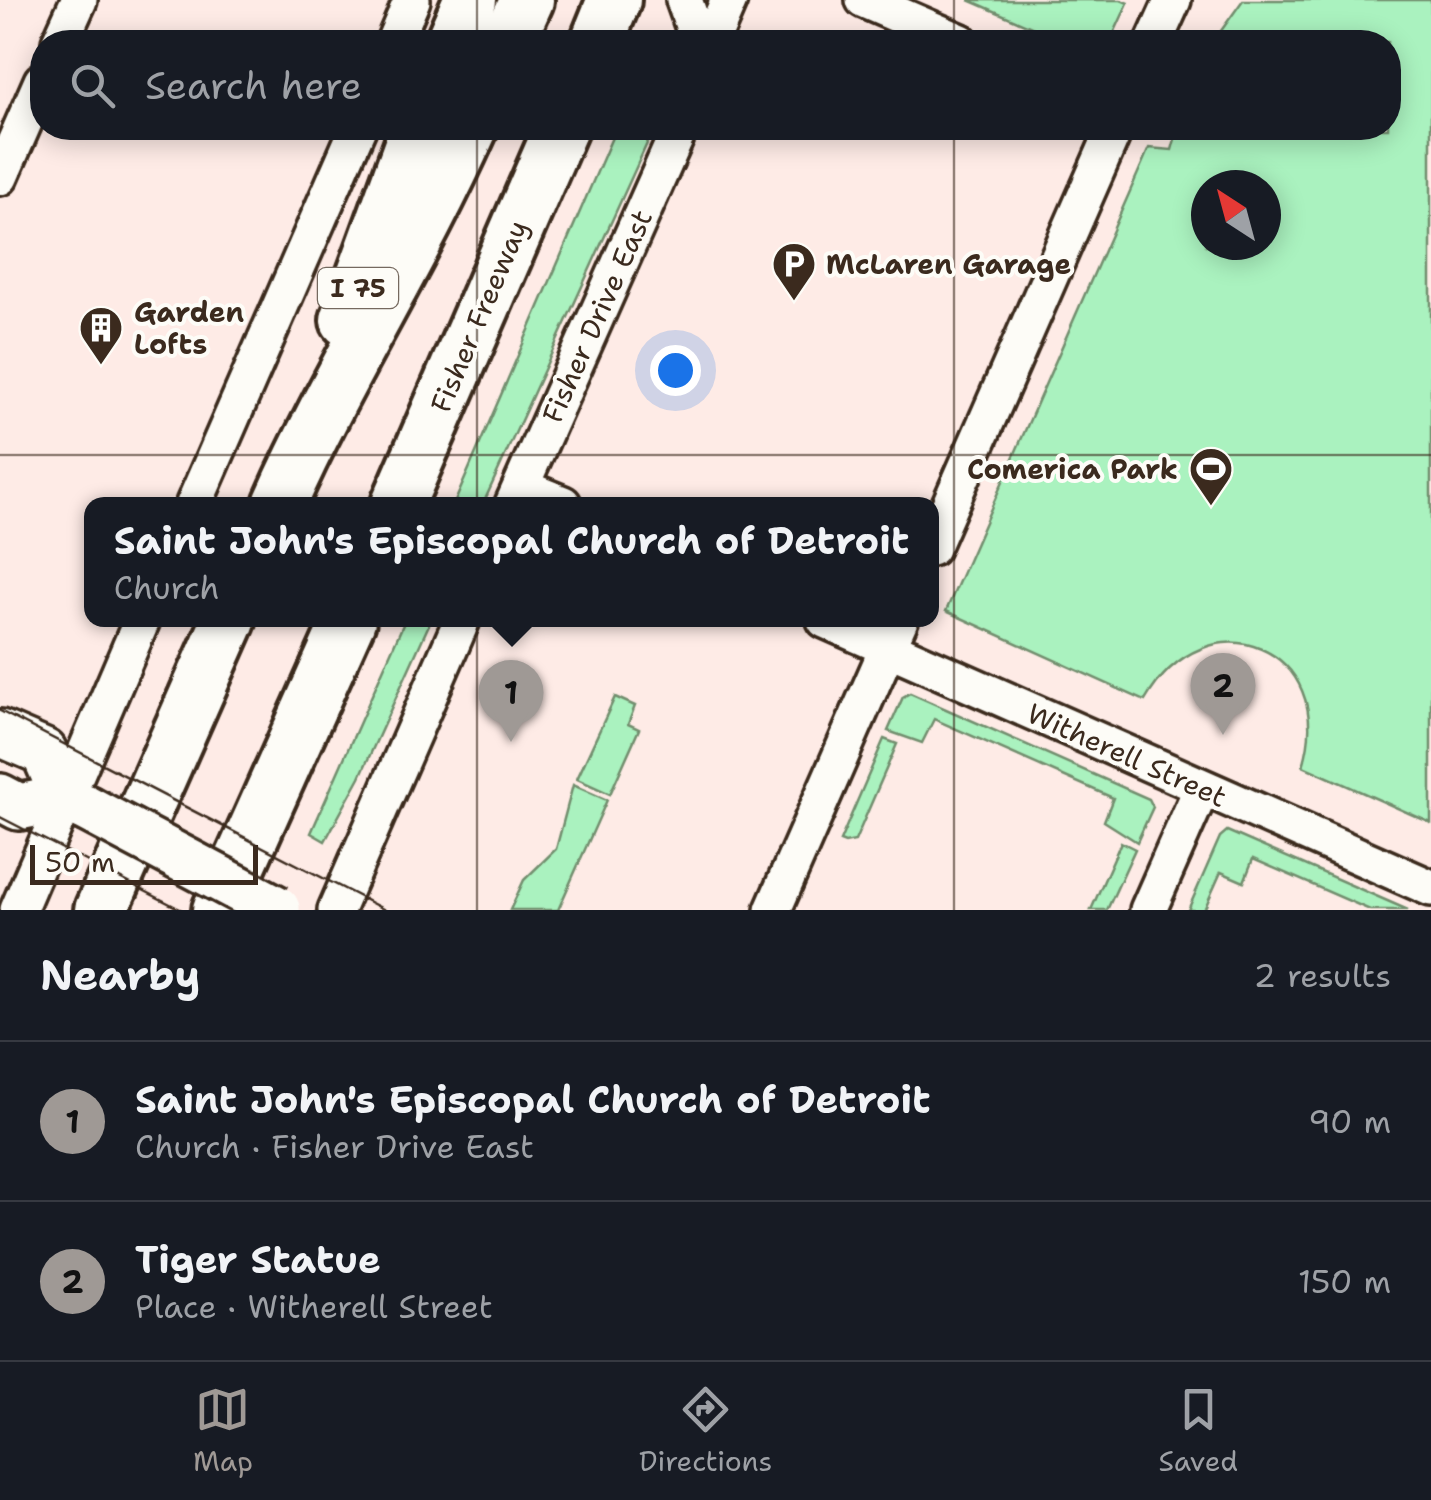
<!DOCTYPE html>
<meta charset="utf-8">
<style>
:root{--surface:#171b24;--page:#242831;--text:#f1f3f6;--muted:#9ea1a6;--line:#363941;--accent:#9f9995}
body{margin:0;font-family:"Shantell Sans",sans-serif;background:var(--page);color:var(--text)}
.compass{position:absolute;left:1191px;top:170px;width:90px;height:90px;border-radius:50%;background:var(--surface);box-shadow:0 5px 25px #0003;rotate:324deg}
.scale{position:absolute;left:30px;bottom:25px;width:228px;box-sizing:border-box;padding-left:10px;border:5px solid #3b2a1e;border-top:0;font-size:28px;line-height:35px;white-space:nowrap;color:#3b2a1e;-webkit-text-stroke:8px #fdfcf7;paint-order:stroke}
.you{position:absolute;left:675px;top:370px;width:35px;height:35px;margin:-25px;border:8px solid #fff;border-radius:50%;background:#1a73e8;box-shadow:0 0 0 15px #1a73e833}
.badge{display:grid;place-items:center;width:65px;height:65px;border-radius:50%;background:var(--accent);color:#111;font-size:32px;font-weight:700}
.pin{position:absolute;translate:-50% -82px;filter:drop-shadow(0 2px 5px #0008)}
.pin::after{content:'';position:absolute;top:52px;width:35px;height:30px;background:inherit;clip-path:polygon(0 0,100% 0,50% 100%)}
.popup{position:absolute;left:84px;top:497px;width:855px;height:130px;box-sizing:border-box;display:grid;place-content:center;border-radius:20px;background:var(--surface);filter:drop-shadow(0 2px 8px #0005);font-size:32px;white-space:nowrap;color:var(--muted)}
.popup b{font-size:38px;color:var(--text)}
.popup::after{content:'';position:absolute;left:50%;top:100%;margin-left:-20px;border:20px solid transparent;border-top-color:var(--surface)}
.list{margin:0;padding:0;list-style:none}
h2{display:flex;justify-content:space-between;align-items:center;height:130px;margin:0;padding:0 40px;font-size:42px}
h2 small{font-size:32px;font-weight:400;color:var(--muted)}
.list li{display:grid;grid-template-columns:65px 1fr auto;gap:30px;align-items:center;box-sizing:border-box;height:160px;padding:0 40px;border-top:2px solid var(--line)}
.list b{display:block;font-size:38px;white-space:nowrap}
.list p{margin:0;font-size:32px;white-space:nowrap;color:var(--muted)}
.list em{font-size:32px;font-style:normal;color:var(--muted)}
.icon{flex:none;width:55px;height:55px;fill:none;stroke:currentColor;stroke-width:2;stroke-linecap:round;stroke-linejoin:round}
.map{position:relative;flex:none;width:1431px;height:910px;overflow:hidden}
.search{position:absolute;background:var(--surface);box-shadow:0 5px 25px #0003;left:30px;right:30px;top:30px;height:110px;display:flex;align-items:center;gap:25px;box-sizing:border-box;padding:0 35px;border-radius:40px;color:var(--muted);font-size:38px}
.sheet{height:450px;background:var(--surface)}
nav{display:flex;justify-content:space-around;align-items:center;box-sizing:border-box;height:140px;border-top:2px solid var(--line);background:var(--surface);font-size:28px;color:var(--muted)}
nav a{display:grid;justify-items:center;gap:5px}
nav .on{color:var(--accent)}
.map>svg:first-child{display:block}
.green{fill:#aaf2bf;stroke:#728e6e;stroke-width:2.5;fill-rule:evenodd}
.lines{fill:none;stroke-linecap:round;stroke-linejoin:round}
.minor-casing{stroke:#3b2a1e;stroke-width:42}
.major-casing{stroke:#3b2a1e;stroke-width:52}
.highway-casing{stroke:#3b2a1e;stroke-width:60}
.minor{stroke:#fdfcf7;stroke-width:35}
.major{stroke:#fdfcf7;stroke-width:45}
.highway{stroke:#fdfcf7;stroke-width:52}
.tram{stroke:#3b2a1e;stroke-width:2.5}
.major-bridge-casing{stroke:#3b2a1e;stroke-width:52;stroke-linecap:butt}
.major-bridge{stroke:#fdfcf7;stroke-width:45}
.grid{fill:none;stroke:#3b2a1e;stroke-width:2.5;stroke-opacity:0.55}
.labels{text-anchor:middle;dominant-baseline:central;stroke-width:8;stroke-linejoin:round;paint-order:stroke}
.shield{fill:#fdfcf7;stroke:#75695f;stroke-width:2.5}
.shield-label{font-size:25px;font-weight:bold;fill:#3b2a1e}
.poi-label{font-size:28px;font-weight:bold;fill:#3b2a1e;stroke:#fdfcf7;text-anchor:start}
.street-label{font-size:28px;fill:#3b2a1e;stroke:#fdfcf7}
</style>
<div class="map">
<svg width="1431" height="910" viewBox="0 0 1431 910">
<rect width="100%" height="100%" fill="#feebe6"/>
<filter id="ink" filterUnits="userSpaceOnUse"><feTurbulence type="fractalNoise" baseFrequency=".01" numOctaves="2"/><feDisplacementMap in="SourceGraphic" scale="20" xChannelSelector="R" yChannelSelector="G"/><feConvolveMatrix kernelMatrix="1 2 1 2 8 2 1 2 1" color-interpolation-filters="sRGB"/></filter>
<g filter="url(#ink)">
<!-- green -->
<path class="green" d="M969 0H1121L1128 3 1110 42H1066Z
M1243 0H1431V823L1303 766C1339 649 1207 592 1145 701L946 611 1149 148 1172 150 1178 128H1388V42H1213ZM1206 185H1266V245H1206Z
M616 128H654L483 504H454Z
M405 620H431L360 777 325 841 311 833Z
M910 693 1149 799 1153 807 1137 842 1104 821 1113 798 934 719 922 743 888 731 903 697Z
M615 697 635 706 628 724 639 729 610 794 577 779Z
M884 739 897 744 855 841 845 843 840 841Z
M573 785 607 800 558 910H510L524 880 556 849Z
M1227 831 1408 910H1370L1253 859 1244 882 1221 872 1204 910H1188L1220 837Z
M1121 842 1135 849 1107 910H1091Z"/>
<g class="lines">
<defs>
<path id="minor" d="M684 0 699 42
M864 0 961 42
M60 42 79 0
M394 42 412 0
M711 42 729 0
M1154 42 1173 0
M0 177 42 81
M521 487 563 504
M194 504 358 128
M513 504 680 128
M931 548 1115 128
M825 620 1431 888
M18 910 142 620
M336 910 462 620
M773 910 900 620
M1148 910 1201 790"/>
<path id="major" d="M0 733 44 752 64 798
M0 797 19 807 64 798 86 808"/>
<path id="highway" d="M452 42 470 0
M508 42 527 0
M597 42 614 0
M347 320 417 128
M280 504C337 375 414 257 471 128
M398 504 561 128
M101 910 229 620
M219 910 349 620"/>
</defs>
<!-- minor casing -->
<use href="#minor" class="minor-casing"/>
<!-- major casing -->
<use href="#major" class="major-casing"/>
<!-- highway casing -->
<use href="#highway" class="highway-casing"/>
<!-- minor -->
<use href="#minor" class="minor"/>
<!-- major -->
<use href="#major" class="major"/>
<!-- highway -->
<use href="#highway" class="highway"/>
<!-- tram -->
<path class="tram" d="M0 711 385 910
M0 817 182 910"/>
<defs>
<path id="major-bridge" d="M86 808 277 909"/>
</defs>
<!-- major-bridge casing -->
<use href="#major-bridge" class="major-bridge-casing"/>
<!-- major-bridge -->
<use href="#major-bridge" class="major-bridge"/>
</g>
</g>
<!-- grid -->
<path class="grid" d="M477 0V42M954 0V42M477 128V910M954 128V910M0 455H1431"/>
<!-- icons -->
<defs>
<symbol id="parking-pin" viewBox="-11 -11 22 30"><path d="M0 17L-7.5 6A9.5 9.5 0 1 1 7.5 6Z" fill="#3b2a1e" stroke="#fdfcf7"/><path d="M-3.5-5.5H1a3.5 3.5 0 0 1 0 7H-1V5.5H-3.5ZM-1-3.4V-.6H.8a1.4 1.4 0 0 0 0-2.8Z" fill="#fff"/></symbol>
<symbol id="building-pin" viewBox="-11 -11 22 30"><path d="M0 17L-7.5 6A9.5 9.5 0 1 1 7.5 6Z" fill="#3b2a1e" stroke="#fdfcf7"/><path d="M-4-6H4V6H1V3H-1V6H-4ZM-2.5-4.3h1.7v1.8h-1.7ZM.8-4.3h1.7v1.8H.8ZM-2.5-1h1.7V.8h-1.7ZM.8-1h1.7V.8H.8Z" fill="#fff"/></symbol>
<symbol id="stadium-pin" viewBox="-11 -11 22 30"><path d="M0 17L-7.5 6A9.5 9.5 0 1 1 7.5 6Z" fill="#3b2a1e" stroke="#fdfcf7"/><path d="M0-5a6.5 5 0 1 0 0 10a6.5 5 0 1 0 0-10ZM-3.5-1.8h7v3.6h-7Z" fill="#fff"/></symbol>
</defs>
<g fill-rule="evenodd">
<use href="#parking-pin" x="769" y="239" width="50" height="68"/>
<use href="#building-pin" x="76" y="303" width="50" height="68"/>
<use href="#stadium-pin" x="1186" y="444" width="50" height="68"/>
</g>
<g class="labels">
<!-- shield labels -->
<rect class="shield" x="318" y="268" width="80" height="40" rx="8"/>
<g class="shield-label">
<text x="358" y="288">I 75</text>
</g>
<!-- poi labels -->
<g class="poi-label">
<text x="826" y="264">McLaren Garage</text>
<text x="134" y="312">Garden<tspan x="134" dy="32">Lofts</tspan></text>
<text x="1178" y="469" text-anchor="end">Comerica Park</text>
</g>
<!-- street labels -->
<g class="street-label">
<text transform="translate(479 316) rotate(-67)">Fisher Freeway</text>
<text transform="translate(597 316) rotate(-66)">Fisher Drive East</text>
<text transform="translate(1127 755) rotate(24)">Witherell Street</text>
</g>
</g>
</svg>
<svg class="compass" viewBox="-18 -18 36 36"><path d="M0-13l5 13h-10z" fill="#e53935"/><path d="M0 13l5-13h-10z" fill="#9ea1a6"/></svg>
<div class="scale">50 m</div>
<div class="you"></div>
<div class="pin badge" style="left:511px;top:742px">1</div>
<div class="popup"><b>Saint John's Episcopal Church of Detroit</b>Church</div>
<div class="pin badge" style="left:1223px;top:735px">2</div>
<div class="search"><svg class="icon" aria-label="search" viewBox="0 0 24 24"><circle cx="10" cy="10" r="6"/><path d="M15 15l6 6"/></svg>Search here</div>
</div>
<section class="sheet">
<h2>Nearby<small>2 results</small></h2>
<ul class="list">
<li><span class="badge">1</span><div><b>Saint John's Episcopal Church of Detroit</b><p>Church · Fisher Drive East</p></div><em>90 m</em></li>
<li><span class="badge">2</span><div><b>Tiger Statue</b><p>Place · Witherell Street</p></div><em>150 m</em></li>
</ul>
</section>
<nav>
<a class="on"><svg class="icon" aria-label="map" viewBox="0 0 24 24"><path d="M3 6l6-2 6 2 6-2v14l-6 2-6-2-6 2zM9 4v14M15 6v14"/></svg>Map</a>
<a><svg class="icon" aria-label="directions" viewBox="0 0 24 24"><path d="M12 3l9 9-9 9-9-9zM9 14v-3h6M13 9l2 2-2 2"/></svg>Directions</a>
<a><svg class="icon" aria-label="saved" viewBox="0 0 24 24"><path d="M7 4h10v16l-5-4-5 4z"/></svg>Saved</a>
</nav>
